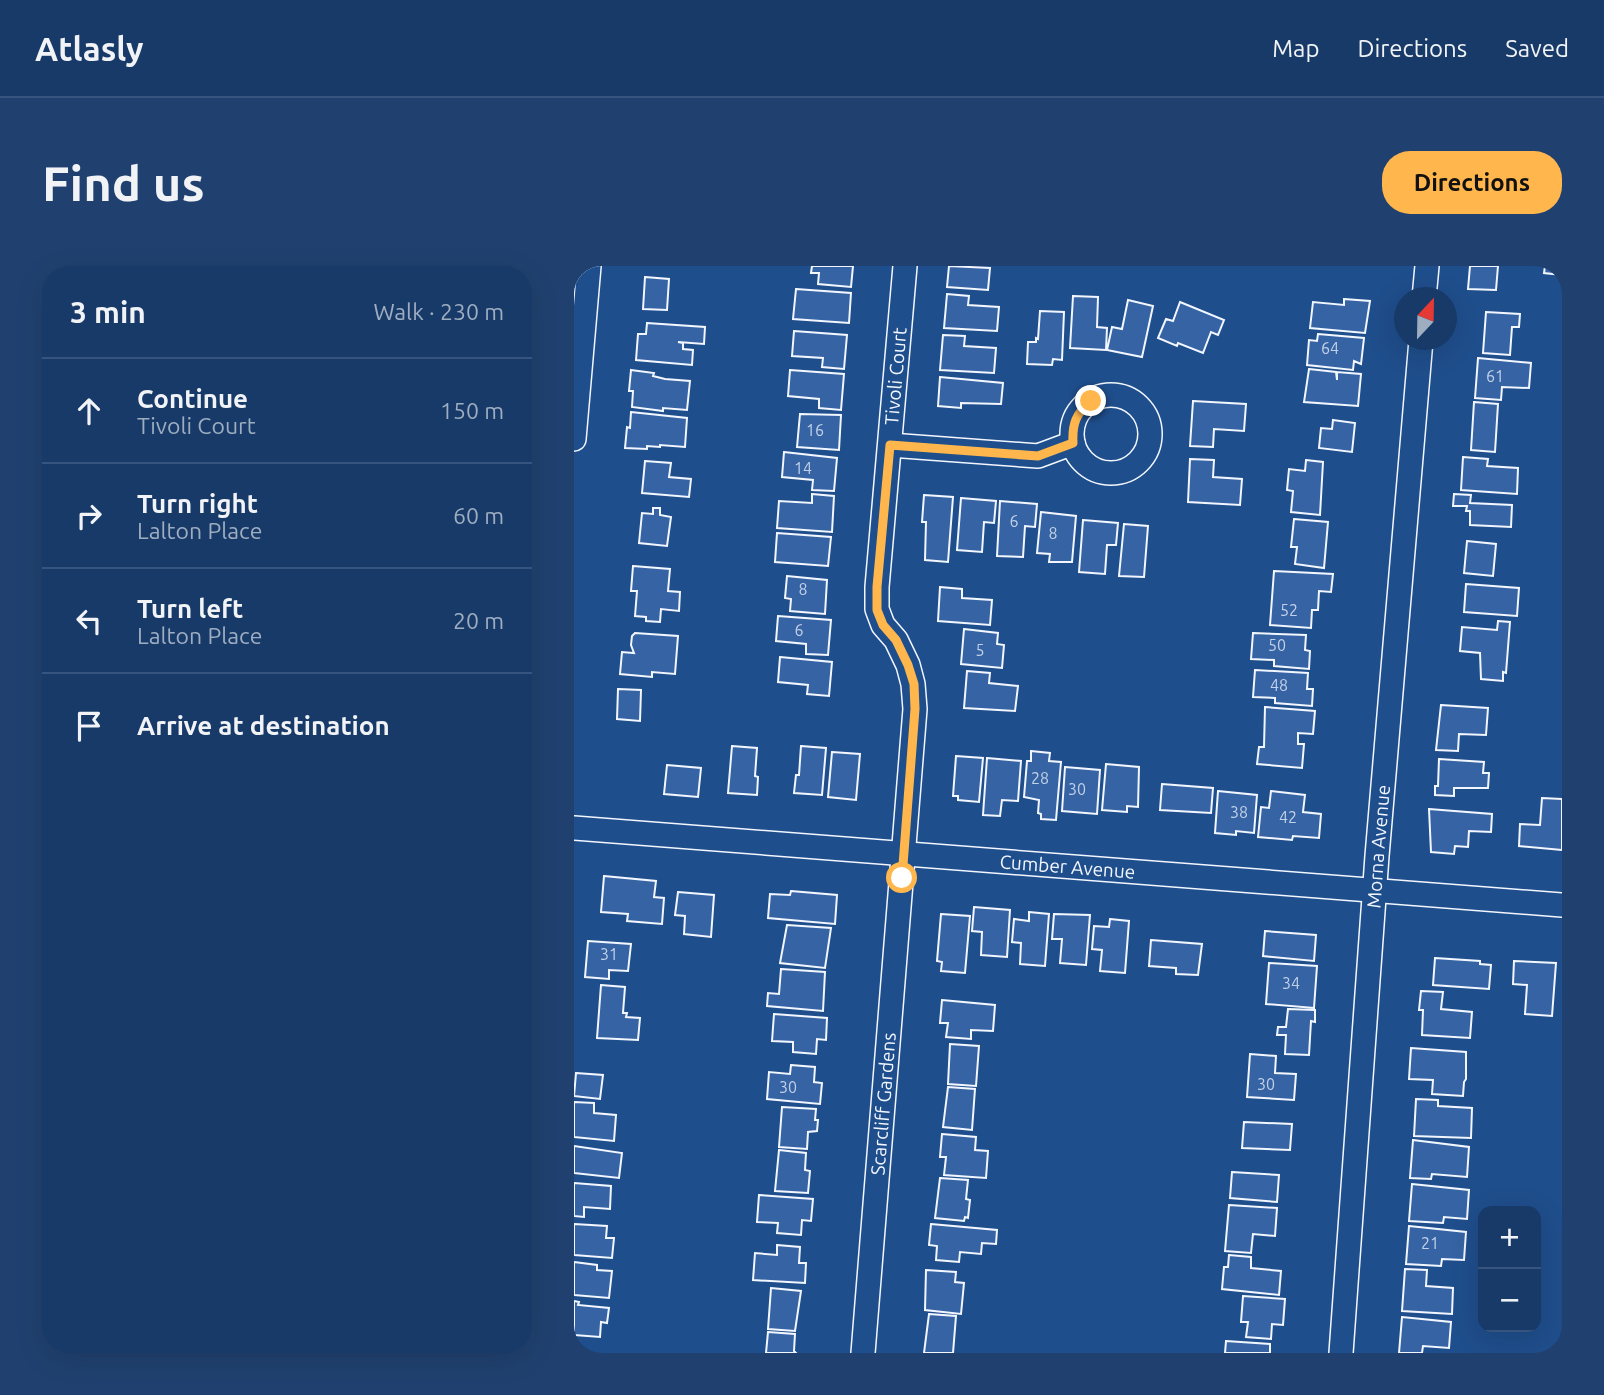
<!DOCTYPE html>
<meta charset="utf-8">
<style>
:root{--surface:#173a69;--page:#20416f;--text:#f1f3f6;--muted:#9eadc0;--line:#36547d;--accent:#ffb74d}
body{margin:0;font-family:Ubuntu,sans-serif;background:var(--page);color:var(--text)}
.controls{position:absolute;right:21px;bottom:21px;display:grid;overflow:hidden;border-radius:14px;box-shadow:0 7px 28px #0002}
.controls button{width:63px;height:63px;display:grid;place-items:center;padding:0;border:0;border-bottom:2px solid var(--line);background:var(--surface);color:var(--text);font:35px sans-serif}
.compass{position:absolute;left:820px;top:21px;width:63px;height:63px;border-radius:50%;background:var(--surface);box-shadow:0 7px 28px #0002;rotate:22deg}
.stop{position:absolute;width:21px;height:21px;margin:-16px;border:5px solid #ffb74d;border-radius:50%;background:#fff}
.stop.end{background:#ffb74d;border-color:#fff;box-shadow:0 2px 7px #0008}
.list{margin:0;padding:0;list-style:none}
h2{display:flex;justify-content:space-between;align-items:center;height:91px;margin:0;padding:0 28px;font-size:30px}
h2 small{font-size:23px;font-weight:400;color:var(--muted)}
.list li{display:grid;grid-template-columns:46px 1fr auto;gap:21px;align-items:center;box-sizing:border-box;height:105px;padding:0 28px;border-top:2px solid var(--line)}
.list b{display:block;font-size:26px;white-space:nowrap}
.list p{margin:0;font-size:23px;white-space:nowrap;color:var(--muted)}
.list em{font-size:23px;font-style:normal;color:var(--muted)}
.icon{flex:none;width:38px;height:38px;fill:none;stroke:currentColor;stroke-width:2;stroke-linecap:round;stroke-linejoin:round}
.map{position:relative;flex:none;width:988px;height:1087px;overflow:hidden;border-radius:28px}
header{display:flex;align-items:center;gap:42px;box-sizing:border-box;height:98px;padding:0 35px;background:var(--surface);border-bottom:2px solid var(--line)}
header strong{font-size:33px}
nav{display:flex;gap:38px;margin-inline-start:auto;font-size:24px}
.intro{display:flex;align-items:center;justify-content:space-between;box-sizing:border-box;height:168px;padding:0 42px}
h1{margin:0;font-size:49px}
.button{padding:18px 32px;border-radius:28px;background:var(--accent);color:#111;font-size:24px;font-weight:700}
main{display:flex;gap:42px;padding:0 42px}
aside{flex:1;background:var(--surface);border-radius:28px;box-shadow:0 7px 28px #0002}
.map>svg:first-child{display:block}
.building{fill:#3563a3;stroke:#f2f6ff;stroke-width:2}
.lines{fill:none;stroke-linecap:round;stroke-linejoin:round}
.minor-casing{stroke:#f2f6ff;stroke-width:26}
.minor{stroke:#1f4e8c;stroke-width:23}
.route{stroke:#ffb74d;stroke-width:9}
.labels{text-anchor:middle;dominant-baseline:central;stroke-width:5;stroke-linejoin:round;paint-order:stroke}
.number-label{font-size:16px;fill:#c3d1e8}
.street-label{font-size:19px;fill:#f2f6ff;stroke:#1f4e8c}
</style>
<header>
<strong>Atlasly</strong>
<nav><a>Map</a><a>Directions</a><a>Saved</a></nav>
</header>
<div class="intro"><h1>Find us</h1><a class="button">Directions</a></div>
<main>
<aside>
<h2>3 min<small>Walk · 230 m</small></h2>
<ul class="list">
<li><svg class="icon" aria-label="ahead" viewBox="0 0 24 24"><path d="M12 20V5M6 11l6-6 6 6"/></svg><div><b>Continue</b><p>Tivoli Court</p></div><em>150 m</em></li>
<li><svg class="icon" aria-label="right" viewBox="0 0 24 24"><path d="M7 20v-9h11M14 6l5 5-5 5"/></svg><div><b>Turn right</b><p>Lalton Place</p></div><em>60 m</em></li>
<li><svg class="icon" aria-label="left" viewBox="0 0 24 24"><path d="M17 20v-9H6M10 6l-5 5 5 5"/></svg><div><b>Turn left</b><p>Lalton Place</p></div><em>20 m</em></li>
<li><svg class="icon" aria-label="arrive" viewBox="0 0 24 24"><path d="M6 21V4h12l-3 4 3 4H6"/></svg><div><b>Arrive at destination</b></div></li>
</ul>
</aside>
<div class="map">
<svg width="988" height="1087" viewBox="0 0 988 1087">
<rect width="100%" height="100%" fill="#1f4e8c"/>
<!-- building -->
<path class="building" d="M238 0H279L277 21 244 18 245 7H237Z
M375 0 416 2 414 24 373 21Z
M896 0H924L922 24 894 23Z
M971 0H988V9L970 7Z
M71 11 95 13 93 44 69 43Z
M222 23 277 27 275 57 219 53Z
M373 28 395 30 394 39 425 41 423 65 370 62Z
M499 30 524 31 523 61 533 62 532 84 496 82Z
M770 33 796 35 791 67 736 62 739 36 770 39Z
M554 34 579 40 568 91 533 84 538 61 548 63Z
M606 36 650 54 644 69 637 66 629 87 604 77 603 80 584 72 592 53 599 55Z
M466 45 490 46 488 94 479 93 478 99 453 98 454 76H462V72L464 73Z
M912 46 946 48 945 61H938L936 89 909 87Z
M73 57 131 61 130 78 104 76 109 77V83L119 84 118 99 62 94 64 68H72Z
M220 65 273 69 270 103 248 101 249 92 218 90Z
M744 68 790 72 787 98 780 95 779 104 733 99 735 74 743 75Z
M369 69 391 70 390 80 422 82 420 107 366 104Z
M904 92 957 97 955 122 928 121 927 134 901 132Z
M735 103 762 106 763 114V106L787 108 784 140 730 136Z
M57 104 80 107 79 110 91 113 116 115 113 144 89 142V145L58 141 59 125H55Z
M216 104 270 108 267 144 245 142V133L214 130Z
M366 111 429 117 427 138 387 137V142L364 140Z
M619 135 672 138 670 165 640 163 639 181 616 180Z
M900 136 924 138 921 186 897 184Z
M57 146 113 152 111 181 86 179V181L73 180V183L51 182 53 161 56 162Z
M226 148 267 149 265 184 223 181Z
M759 154 781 157 778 186 745 182 747 162 758 163Z
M210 186 263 192 260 225 238 224 239 214 208 211Z
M889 191 914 193 913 200 944 202 943 228 887 224Z
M616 193 640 194 639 211 668 213 666 239 614 236Z
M732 194 749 196 746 249 717 246 719 225 713 224 715 203 731 205Z
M71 195 97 197 95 211 117 213 115 231 68 227Z
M238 228 260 230 258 266 203 262 205 235 238 237Z
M880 228 897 229 896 237 938 239 937 261 896 259V245H892L893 240H879Z
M350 229 379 231 374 296 351 294 352 256H348Z
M387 232 422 235 420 257 410 256 408 286 383 284Z
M426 235 463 238 461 261 451 260 449 291 423 290Z
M79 242H86V249L97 251 93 280 65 277 68 247 79 248Z
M467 246 502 250 498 296H475L476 288 463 287Z
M720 253 754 256 750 302 721 298 723 281H717Z
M509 254 544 257 542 279H533L531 308 505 306Z
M550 258 574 260 570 311 545 310Z
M203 267 257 271 254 300 201 296Z
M893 275 922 278 919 310 890 307Z
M59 300 96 303 94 325 106 326 105 345 87 343 86 356 72 355V351L61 350 63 325H57Z
M700 305 759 308 757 326 745 325 744 344H738L737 362 696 359Z
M213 310 253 314 251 348 216 345 217 333 211 332Z
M892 318 945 322 943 350 890 346Z
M366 321 388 323V332L418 334 416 359 364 355Z
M204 350 257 354 254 389 232 388V378L202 375Z
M924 355 936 356 932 407 929 406V415L907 413 906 387 886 385 888 361 923 364Z
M390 363 424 367 423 378 430 379 428 402 387 398Z
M61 367 104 370 101 408 78 406V411L46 408 48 386 60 387 57 379 58 370Z
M679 367 732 369 731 384 736 385 735 403 700 400V394L677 393Z
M206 391 258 396 255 430 233 428 234 419 204 416Z
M681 404 734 407 733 423H739L738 440 701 437V432L679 431Z
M393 405 416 407 415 417 444 420 441 445 390 442Z
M44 423 67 424 66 455 43 453Z
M867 439 914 442 912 469 885 468 884 485 862 484Z
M691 441 741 445 739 468 724 467V478H730L728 502 683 498 685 481H690Z
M158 480 183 482 181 510 184 511 183 529 154 527Z
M227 480 252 482 248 529 220 527 222 509H225Z
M457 485 476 487 475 495 487 496 482 554 467 553V548L464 547 465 534 450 531 453 495H457Z
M258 486 286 488 282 534 254 531Z
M382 490 409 492 405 536 384 534V530H379Z
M413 492 447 495 444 535 428 534 426 550 409 549Z
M865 493 910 496 909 507H915L914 522H880V530L861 529V520H864Z
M532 498 565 501 564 541 553 540V546L528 544Z
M93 499 127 502 124 531 90 528Z
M491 501 526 504 523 548 488 545Z
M588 518 639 522 637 547 586 544Z
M644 525 683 529 680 567 662 565V569L641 567Z
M697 525 731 529 729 546 747 548 745 572 719 570 718 574 684 571 687 541 695 542Z
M968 532 988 533V584L945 580 946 558 966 559Z
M855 543 918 548 917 566 895 565 894 581 881 580 880 588 857 586Z
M30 610 82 615 80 631 90 632 88 658 53 655 54 648 27 646Z
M217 625 263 629 261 658 194 652 196 628 216 629Z
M104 626 140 629 137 671 110 668 111 650 101 649Z
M400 641 436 644 433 691 407 689 408 666 398 665Z
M455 646 475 648 471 700 446 698 447 677 438 676 440 653 455 655Z
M367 648 396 650 391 707 367 705 368 696 363 695Z
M480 648 516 649 512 699 486 697 488 673H478Z
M536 653 555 655 551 707 526 705 528 684 518 683 520 660 535 661Z
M213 659 257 662 251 702 206 697Z
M691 665 742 669 740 695 689 690Z
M577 674 628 678 624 709 602 708V702L575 700Z
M14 675 57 678 54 705 35 704V713L11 711Z
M861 692 906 695V698L917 699 915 723 859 719Z
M940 695 982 697 978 750 951 748 953 719 939 718Z
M695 697 743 700 740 742 692 738Z
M207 703 251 706 249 745 193 740 194 727 205 728Z
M27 719 51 721 49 747H53L52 751 66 752 64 774 23 772Z
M847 725 869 726 867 743 898 746 896 772 848 769 849 744H845Z
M368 734 421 739 419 765 397 764V773L372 771 374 757H366Z
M714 743 741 744V756L737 755 735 789 711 788 712 769H703L704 761H712Z
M200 748 253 752 252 774 243 773 242 788 219 786V776L198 775Z
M376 778 405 780 402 820 374 818Z
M837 782 892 786V813L890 816 889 830 858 828 859 814 835 813Z
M676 788 702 790 701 807 722 808 720 834 673 831Z
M217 799 241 801 240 816 248 817 246 838 193 833 195 806 216 808Z
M2 807 29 809 26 833 0 830Z
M374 821 401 823 398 864 369 861Z
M842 833 864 834V840L898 842 897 872 840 870Z
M0 836 20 837V847L42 849 40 875 0 871Z
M208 841 242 843 241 854H244L243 865 234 866 233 883 205 881Z
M670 856 718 858 716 884 668 882Z
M368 868 402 871 401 884 414 885 412 912 370 909 372 891H366Z
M839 874 895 881 893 911 858 908 857 913 836 912Z
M0 880 48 887 45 912 0 907Z
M205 884 232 887 231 904 236 905 234 927 201 925Z
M658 906 705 909 703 936 656 932Z
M366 912 394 914 392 933 396 934 394 952 391 951 390 955 361 952Z
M0 917 37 920 36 943 10 941V951L0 950Z
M838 918 895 924 893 953 870 951 869 957 835 955Z
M185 929 239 933 237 955 228 954 227 969 203 967 204 957 183 956Z
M655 939 703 942 701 970 679 968 677 987 651 985Z
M0 958 33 960 32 972H40L38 992 0 989Z
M357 958 423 964 422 978 408 977 407 988 386 986 385 996 362 994 363 980 355 979Z
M835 960 892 966 890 994 868 993 867 1000 832 998Z
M203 979 226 981 225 997H232L231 1017 179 1014 181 987 203 989Z
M655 989 677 991V1002L707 1005 705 1029 648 1023 650 1001H654Z
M0 996 23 999V1004L38 1005 35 1032 0 1029Z
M831 1003 853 1004 852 1020 879 1022 878 1048 828 1045Z
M352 1004 382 1006 381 1016 390 1017 387 1048 351 1044Z
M197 1022 227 1025 221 1065 194 1063Z
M669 1030 711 1033 709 1059 698 1058 697 1073 672 1071 674 1056H667Z
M0 1035 5 1036 4 1039 35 1042 33 1057 27 1056 26 1071 0 1069Z
M355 1048 382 1050 379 1087H350Z
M828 1051 877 1056 875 1082 849 1080 848 1087H825Z
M194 1066 221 1068 220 1085 222 1087H192Z
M652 1075 696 1078V1087H651Z"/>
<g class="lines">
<defs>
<g id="minor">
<path d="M850 32 853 0"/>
<circle cx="537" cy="168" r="39"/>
<path d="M0 173 15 0"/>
<path d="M316 179 464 190 499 177"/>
<path id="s1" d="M0 562 988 639"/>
<path id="s2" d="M289 1087 341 443 339 418 334 399 322 374 309 359 303 343V321L331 0"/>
<path id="s3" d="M767 1087 803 590 847 74"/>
</g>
</defs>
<!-- minor casing -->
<use href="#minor" class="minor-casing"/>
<!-- minor -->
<use href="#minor" class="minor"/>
</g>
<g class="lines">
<!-- route -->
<path class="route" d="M328 612 341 443 340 418 334 399 322 374 309 359 303 344V321L316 179 464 190 499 177C498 158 502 147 517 135"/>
</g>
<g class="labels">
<!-- number labels -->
<g class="number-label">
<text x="756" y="82">64</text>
<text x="921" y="110">61</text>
<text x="241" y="164">16</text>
<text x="229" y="202">14</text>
<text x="440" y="255">6</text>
<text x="479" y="267">8</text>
<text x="229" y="323">8</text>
<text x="715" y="344">52</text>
<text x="225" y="364">6</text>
<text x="703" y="379">50</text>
<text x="406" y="384">5</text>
<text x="705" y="419">48</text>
<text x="466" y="512">28</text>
<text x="503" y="523">30</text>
<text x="665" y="546">38</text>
<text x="714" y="551">42</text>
<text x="35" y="688">31</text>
<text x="717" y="717">34</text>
<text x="692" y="818">30</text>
<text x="214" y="821">30</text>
<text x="856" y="977">21</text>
</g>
<!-- street labels -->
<g class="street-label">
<text stroke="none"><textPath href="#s2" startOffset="989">Tivoli Court</textPath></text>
<text stroke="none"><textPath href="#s3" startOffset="508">Morna Avenue</textPath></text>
<text stroke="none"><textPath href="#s1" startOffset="495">Cumber Avenue</textPath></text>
<text stroke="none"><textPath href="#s2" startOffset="250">Scarcliff Gardens</textPath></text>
</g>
</g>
</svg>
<div class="controls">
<button>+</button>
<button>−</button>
</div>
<svg class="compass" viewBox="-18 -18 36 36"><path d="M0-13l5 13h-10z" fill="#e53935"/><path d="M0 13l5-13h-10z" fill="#9eadc0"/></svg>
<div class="stop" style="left:328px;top:612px"></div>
<div class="stop end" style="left:517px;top:135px"></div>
</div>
</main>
